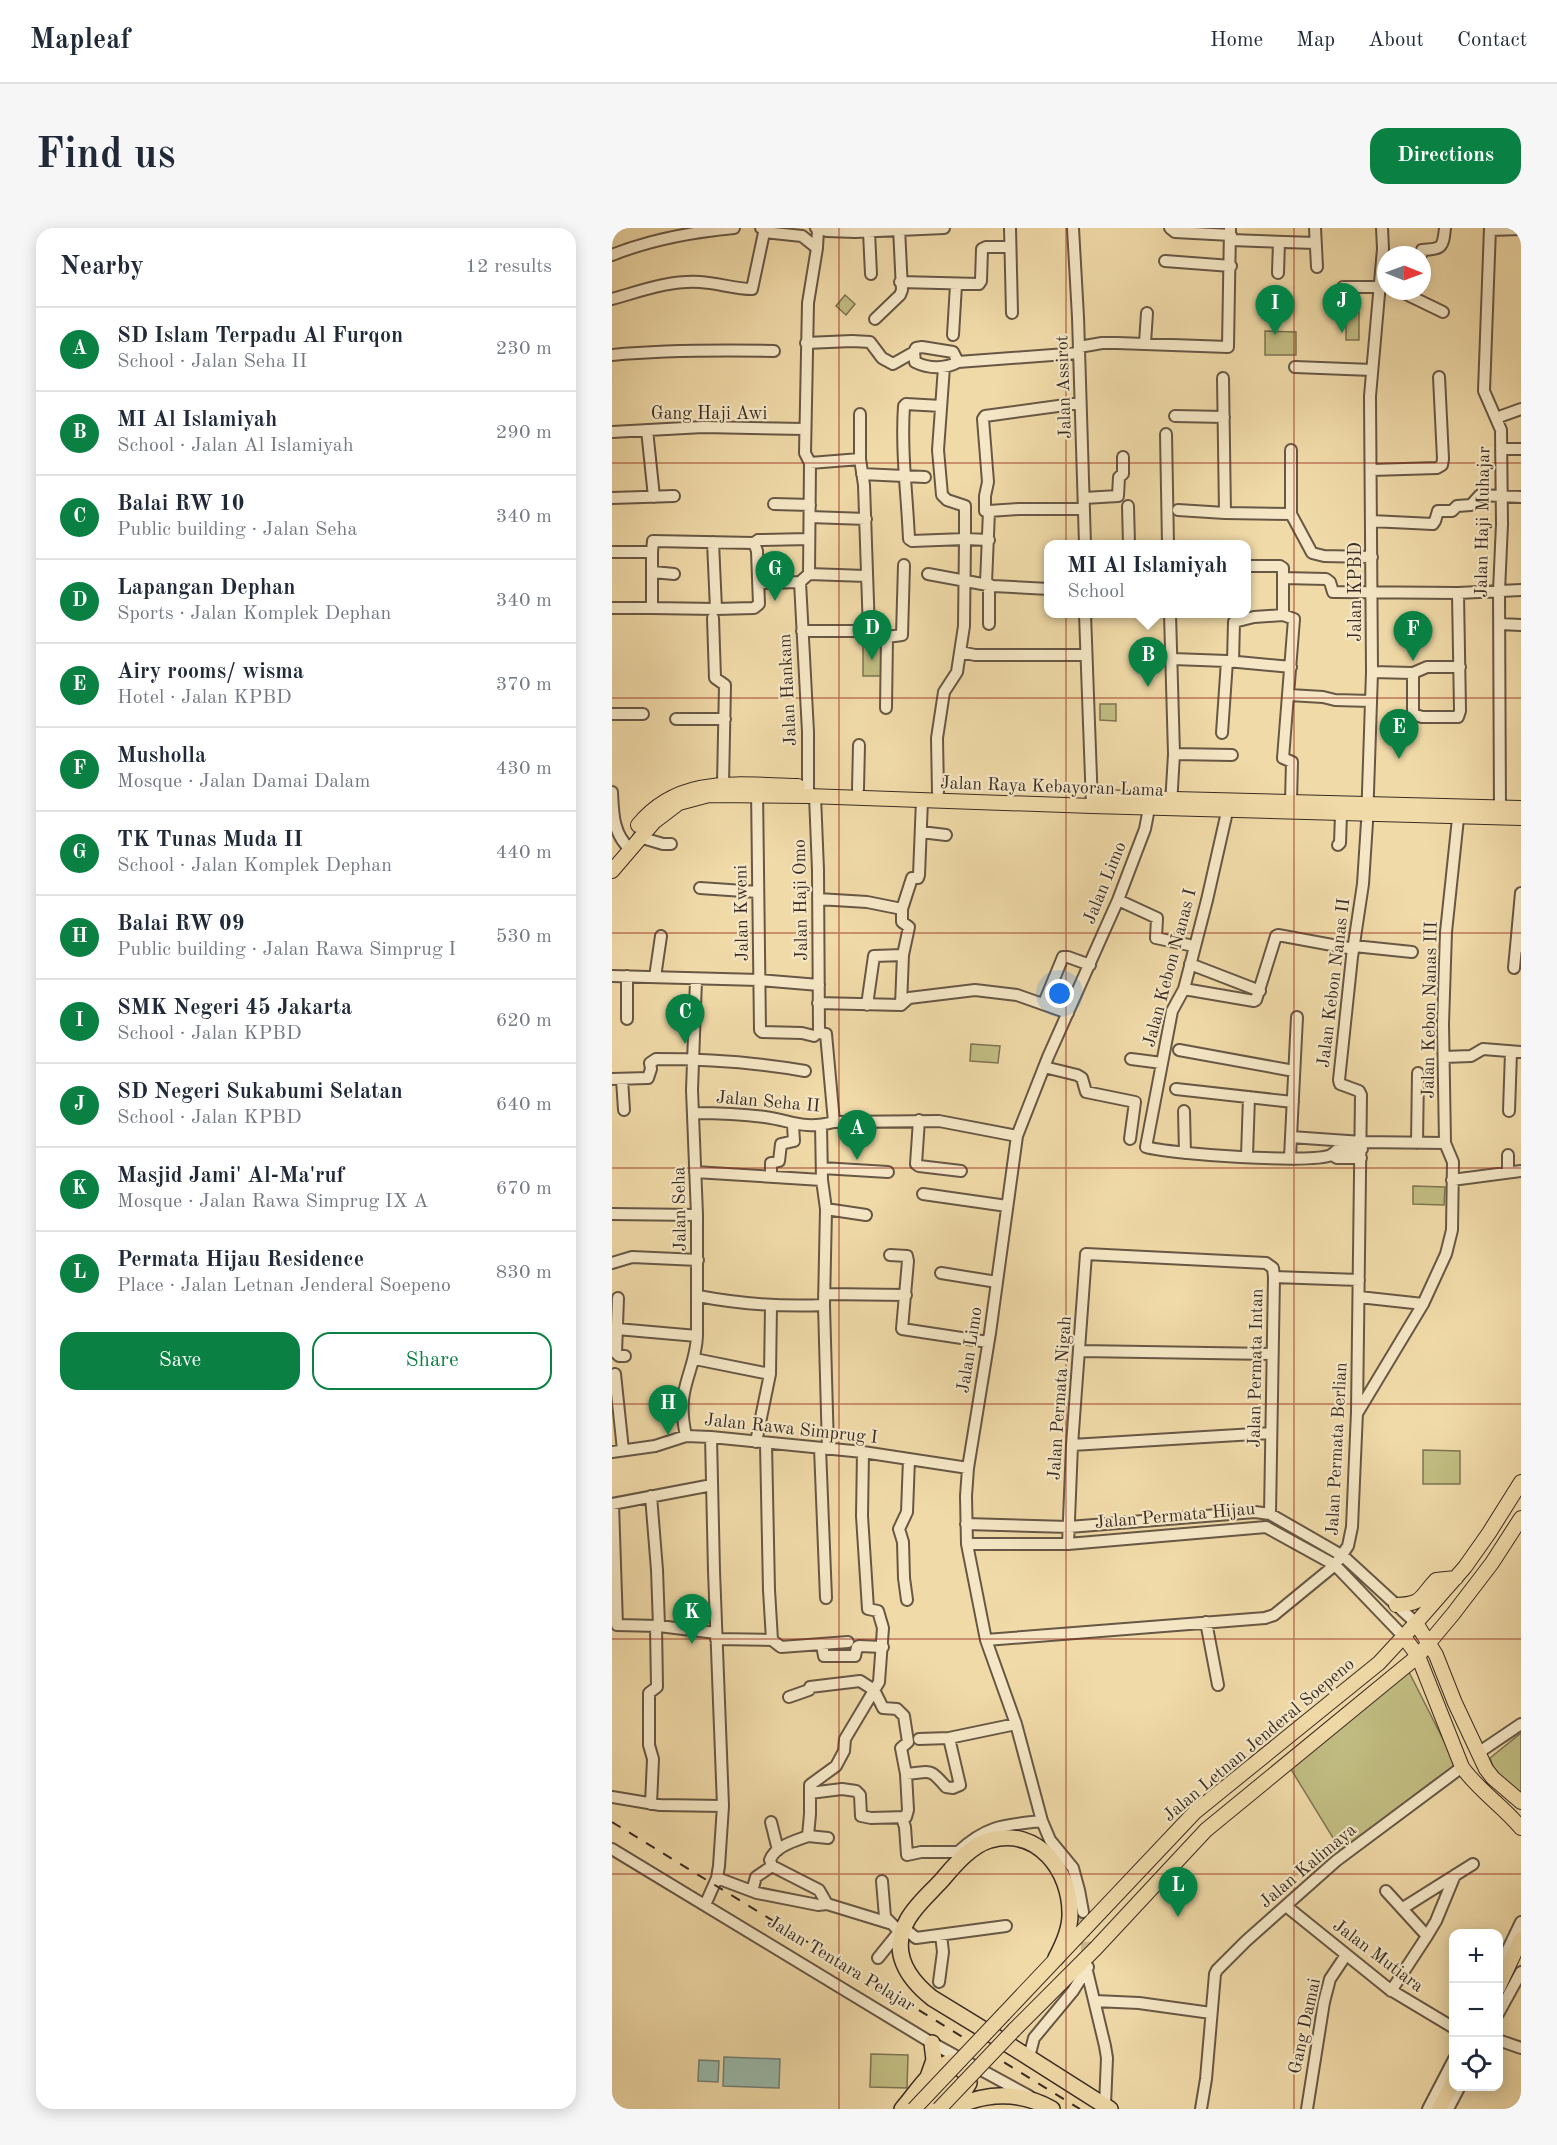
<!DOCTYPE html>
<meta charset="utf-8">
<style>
:root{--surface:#fff;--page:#f6f6f7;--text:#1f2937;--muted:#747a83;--line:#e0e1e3;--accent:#0b8043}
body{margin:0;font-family:"Old Standard TT",serif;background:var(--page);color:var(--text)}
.controls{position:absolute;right:18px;bottom:18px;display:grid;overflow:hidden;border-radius:12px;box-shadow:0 3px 15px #0003}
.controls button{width:54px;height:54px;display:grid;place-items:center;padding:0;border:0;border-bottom:2px solid var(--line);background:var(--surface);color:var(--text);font:30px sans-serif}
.compass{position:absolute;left:765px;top:18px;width:54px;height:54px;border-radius:50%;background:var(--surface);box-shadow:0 3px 15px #0003;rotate:91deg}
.you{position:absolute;left:448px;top:766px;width:21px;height:21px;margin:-15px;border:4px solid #fff;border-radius:50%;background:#1a73e8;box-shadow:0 0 0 9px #1a73e833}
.badge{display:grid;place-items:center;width:39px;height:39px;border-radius:50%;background:var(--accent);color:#fff;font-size:20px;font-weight:700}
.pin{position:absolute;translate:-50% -50px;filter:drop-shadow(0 2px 3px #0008)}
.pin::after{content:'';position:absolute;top:32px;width:21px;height:18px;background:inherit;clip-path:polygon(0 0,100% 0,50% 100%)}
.popup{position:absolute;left:432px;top:312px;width:207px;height:78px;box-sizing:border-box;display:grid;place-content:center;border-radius:12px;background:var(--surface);filter:drop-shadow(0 2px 4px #0005);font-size:20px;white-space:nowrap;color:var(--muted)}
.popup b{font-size:22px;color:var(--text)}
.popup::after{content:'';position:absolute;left:50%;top:100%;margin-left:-12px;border:12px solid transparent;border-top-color:var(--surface)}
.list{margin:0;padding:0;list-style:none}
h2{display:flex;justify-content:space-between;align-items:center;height:78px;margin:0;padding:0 24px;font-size:26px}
h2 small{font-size:20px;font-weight:400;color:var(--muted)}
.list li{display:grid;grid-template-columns:39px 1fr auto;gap:18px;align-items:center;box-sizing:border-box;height:84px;padding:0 24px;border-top:2px solid var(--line)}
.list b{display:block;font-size:22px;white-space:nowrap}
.list p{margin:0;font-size:20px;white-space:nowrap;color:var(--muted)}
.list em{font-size:20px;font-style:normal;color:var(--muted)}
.actions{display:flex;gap:12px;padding:18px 24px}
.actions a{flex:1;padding:14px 0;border:2px solid var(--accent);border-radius:18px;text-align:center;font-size:21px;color:var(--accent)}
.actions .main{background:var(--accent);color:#fff}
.icon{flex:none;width:33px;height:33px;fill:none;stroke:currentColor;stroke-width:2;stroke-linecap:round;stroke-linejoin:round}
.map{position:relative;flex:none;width:909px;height:1881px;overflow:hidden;border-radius:18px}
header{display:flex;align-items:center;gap:36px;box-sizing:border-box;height:84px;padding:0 30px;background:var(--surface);border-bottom:2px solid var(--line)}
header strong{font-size:28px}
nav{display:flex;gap:33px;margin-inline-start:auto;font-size:21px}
.intro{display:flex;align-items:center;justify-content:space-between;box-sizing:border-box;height:144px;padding:0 36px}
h1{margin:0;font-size:42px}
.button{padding:15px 27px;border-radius:18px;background:var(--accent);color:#fff;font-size:21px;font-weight:700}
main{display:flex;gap:36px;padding:0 36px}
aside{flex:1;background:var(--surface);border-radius:18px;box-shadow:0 3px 15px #0003}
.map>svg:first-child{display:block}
.green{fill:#c1bd82;stroke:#7d7453;stroke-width:1.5}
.water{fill:#9abaac;stroke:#738176;stroke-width:1.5}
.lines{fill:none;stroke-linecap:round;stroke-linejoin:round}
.minor-tunnel{stroke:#cbb78e;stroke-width:10;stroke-dasharray:10 5;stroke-linecap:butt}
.minor-casing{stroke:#675745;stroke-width:14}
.major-casing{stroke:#392b24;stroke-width:16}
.highway-casing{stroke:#392b24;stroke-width:18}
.minor{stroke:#f5e7c6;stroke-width:10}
.major{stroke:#f0daa8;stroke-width:14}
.highway{stroke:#f0daa8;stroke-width:15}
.rail{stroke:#392b24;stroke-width:2;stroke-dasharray:10 10;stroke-linecap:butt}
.major-bridge-casing{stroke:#392b24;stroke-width:16;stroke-linecap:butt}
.major-bridge{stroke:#f0daa8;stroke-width:14}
.grid{fill:none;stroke:#8f2418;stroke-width:1.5;stroke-opacity:0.55}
.labels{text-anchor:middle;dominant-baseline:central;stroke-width:4.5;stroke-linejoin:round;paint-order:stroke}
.street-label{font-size:18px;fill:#392b24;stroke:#f5e7c6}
</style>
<header>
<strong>Mapleaf</strong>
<nav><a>Home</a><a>Map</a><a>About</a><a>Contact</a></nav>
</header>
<div class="intro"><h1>Find us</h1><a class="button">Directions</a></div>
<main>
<aside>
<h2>Nearby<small>12 results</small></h2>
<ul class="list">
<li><span class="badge">A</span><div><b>SD Islam Terpadu Al Furqon</b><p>School · Jalan Seha II</p></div><em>230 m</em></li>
<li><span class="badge">B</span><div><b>MI Al Islamiyah</b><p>School · Jalan Al Islamiyah</p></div><em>290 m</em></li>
<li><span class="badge">C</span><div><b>Balai RW 10</b><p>Public building · Jalan Seha</p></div><em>340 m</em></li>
<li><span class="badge">D</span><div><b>Lapangan Dephan</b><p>Sports · Jalan Komplek Dephan</p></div><em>340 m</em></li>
<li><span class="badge">E</span><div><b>Airy rooms/ wisma</b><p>Hotel · Jalan KPBD</p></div><em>370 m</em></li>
<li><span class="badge">F</span><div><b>Musholla</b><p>Mosque · Jalan Damai Dalam</p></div><em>430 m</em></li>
<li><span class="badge">G</span><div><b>TK Tunas Muda II</b><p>School · Jalan Komplek Dephan</p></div><em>440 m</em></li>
<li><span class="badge">H</span><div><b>Balai RW 09</b><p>Public building · Jalan Rawa Simprug I</p></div><em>530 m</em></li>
<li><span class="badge">I</span><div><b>SMK Negeri 45 Jakarta</b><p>School · Jalan KPBD</p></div><em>620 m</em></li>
<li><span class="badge">J</span><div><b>SD Negeri Sukabumi Selatan</b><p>School · Jalan KPBD</p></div><em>640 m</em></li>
<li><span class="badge">K</span><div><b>Masjid Jami' Al-Ma'ruf</b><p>Mosque · Jalan Rawa Simprug IX A</p></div><em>670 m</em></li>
<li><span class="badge">L</span><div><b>Permata Hijau Residence</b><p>Place · Jalan Letnan Jenderal Soepeno</p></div><em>830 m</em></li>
</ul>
<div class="actions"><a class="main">Save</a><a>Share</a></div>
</aside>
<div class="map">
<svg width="909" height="1881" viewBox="0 0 909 1881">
<rect width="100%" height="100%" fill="#f0daa8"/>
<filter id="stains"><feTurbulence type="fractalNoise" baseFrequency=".00333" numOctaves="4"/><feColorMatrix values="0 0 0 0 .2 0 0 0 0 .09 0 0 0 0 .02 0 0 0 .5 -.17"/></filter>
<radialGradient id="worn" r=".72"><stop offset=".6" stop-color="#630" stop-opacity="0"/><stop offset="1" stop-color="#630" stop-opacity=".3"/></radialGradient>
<!-- green -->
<path class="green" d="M233 67 243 76 234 87 224 78Z
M734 83 747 84V112H734Z
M653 103 684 104V127H653Z
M251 417H270V448H251Z
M488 476H504V493L488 492Z
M359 816 388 818 386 835 358 833Z
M801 958 833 959 832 977 801 976Z
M811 1222 848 1223V1256H811Z
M796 1442 845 1539 729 1623 677 1538Z
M909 1505V1571L885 1549 878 1530Z
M259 1826 296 1827 295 1860 258 1859Z"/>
<!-- water -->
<path class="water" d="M112 1829 168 1831 167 1860 111 1858Z
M87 1832 107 1833 106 1854 86 1853Z"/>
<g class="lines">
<!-- minor-tunnel -->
<path class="minor-tunnel" d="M471 1684 475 1733"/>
<defs>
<path id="minor" d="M204 0 215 3 243 4 332 0
M398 0 400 85
M461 0 466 89 473 316
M558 0 563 4 619 7
M703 0 705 39
M878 0 872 163 889 202 890 296 887 363 888 587
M206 1 205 20 196 75 193 225 198 235 248 231
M878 2 909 1
M152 4 190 8 205 20
M257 4 259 46
M619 12 703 15
M0 27C40 11 79 4 122 0
M809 27 810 22C830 21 831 20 833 0
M553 33 619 38
M810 36V48
M666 45 667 14
M288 54 367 56 369 53 370 21 374 19H398
M731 59H767
M788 63 802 70
M802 63V70L831 84
M0 71C29 63 58 52 88 54 106 55 123 61 140 61L153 0H149
M263 91 288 67 290 62 287 0
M341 107 344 57
M194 115 240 113 258 114 270 130 281 136 302 124
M533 115 535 85
M467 119 490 115H505L616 119 618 0
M0 127C54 122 107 122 162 123
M346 134 341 124 310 119 304 120 302 124 303 134C317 141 333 141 346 134L467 125
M332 139 326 222 330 267 335 272 353 278V311L377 312
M683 139 760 142
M611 150 613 285 679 286
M248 186V231L252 257 257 403 259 408 264 410 275 409 274 480
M563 188 612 189
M884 190 909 181
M35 202 42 269
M0 204 91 199 193 201
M554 206 556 316
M889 221H909
M679 222V286L700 325 712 328 760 329
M759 242 825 240 830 237 831 231 827 149
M250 246 313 249
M0 270 62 268
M472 270 506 268 507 249 511 246V229
M162 276 198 277
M516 278 517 316
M566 282 613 285
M377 283H373V268L376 254 371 191 373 188 468 175
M198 289 254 291
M759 293 821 296 823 293 826 283H840L845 278 859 277 868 267 909 269
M101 314 104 381
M142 315 146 312 197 311
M0 324H40V380L104 381 142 380 147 376 145 323 142 315 41 313 40 324
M635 338H668L671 340V350L714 351 718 354 721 364H724L846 365 909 362
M41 344 62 346
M197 346 198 235
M316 346 381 358 437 361
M671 350V387L682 391 671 530 680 534 679 573
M188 354 196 504V568
M146 355 188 354 197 346 254 348
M374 355 377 283 407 281H472
M377 356V396
M0 380H40
M473 386 480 577
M558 386 562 526 559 577
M101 390 103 450 113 457 111 556
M888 396 909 397
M190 403H257
M275 409 290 407 292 337
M348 424 363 427H474
M561 431 615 433 679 439
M621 434 622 394 642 389 671 387
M760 444 801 445 815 439H848
M801 445V486L810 489H846L848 483 846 365
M677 467 711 469 723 472 759 473
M0 486H31
M64 491H113
M610 505 615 433
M562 526 620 527
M145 561 148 802 150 804 190 805 202 808
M246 561 247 517
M0 564C1 585 1 606 18 621
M326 564 325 510 332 464 345 444 352 398 353 311 300 313 297 311C295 266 289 223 292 178L294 176 329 178
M203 568 206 642 207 805 214 806 222 894
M617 575 595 672 572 761 560 783 534 919C557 926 701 936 719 927 722 925 724 923 726 921H750
M309 604 334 607
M27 609 51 616H59
M726 617 728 615 729 586
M88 660 146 664
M909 665 904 719H909
M206 671 255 674 290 681
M506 672 545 690 544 710 577 717
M742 718 800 724
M578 736 648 763
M902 740 904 719
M0 748 147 752 207 757
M15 748V791
M43 749 49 708
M572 761 642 773 644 772 664 708 666 707 742 721
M206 775 289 777 297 770 363 762 405 767 456 785
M432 775 451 729H456L478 737
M255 777 262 728 291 727
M289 777 291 727 297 699 290 694V681L300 650H306L307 647 310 572
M567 822 682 843
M832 829 859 828 871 821 909 824
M519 831 550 835
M432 839 465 847 470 850 474 864 523 874 518 911
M0 851 36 850 39 841 38 835 44 831C95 831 143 834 193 843
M10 851 12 882
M564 861 681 874
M572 883 573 925
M897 883 899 824
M82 885C106 885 129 886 153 889 181 893 191 902 222 894L327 893 405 908
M307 892 304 936 307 938 349 943
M209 897 210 952 214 981 212 1077 216 1221
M679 909 750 914 833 915
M805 915 806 845
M720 927 725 930H749
M896 927V944
M635 928 637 869
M678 929 685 789
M210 940 276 944
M83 944 210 952
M159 948V935L167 933 169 916 182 913 181 897
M840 952 909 943
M311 966 395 978
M214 981 254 987
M0 986 85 987
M278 1027 295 1028 296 1033 290 1101 376 1114
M0 1035 20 1029 86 1032
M329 1045 385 1054
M662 1049 747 1052
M212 1066 294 1067
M86 1068C128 1076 169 1079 212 1077
M747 1069 811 1076
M6 1070 4 1125 7 1128H13
M5 1101 85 1108
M468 1123 660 1126
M83 1131 158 1146
M3 1146 11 1222
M746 1184 811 1076 834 1026 840 1002 841 934 833 915 831 796 834 704 847 581
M74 1208C71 1194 69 1179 72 1165 76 1144 84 1131 85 1108V987L80 862 84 752
M144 1214 158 1146 159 1078
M154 1216 157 1362 160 1412
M460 1217 659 1205
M208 1220 214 1370
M0 1224 43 1218 74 1208 99 1209 251 1224 356 1240
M39 1268 45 1342 47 1398
M0 1276 100 1257
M1 1276 5 1397
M354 1296 457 1299 643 1284 658 1286 731 1328 804 1395
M355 1316H456L654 1299 723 1337 792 1409
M456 1316 460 1217 474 1026 654 1035 661 1040 662 1049 658 1286
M295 1372 292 1350 291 1314 287 1301 295 1284 297 1231
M594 1394 606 1457
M5 1397 47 1398 104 1405
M104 1411 160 1412
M160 1412 169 1419 236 1414
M374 1412 653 1390 662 1387 723 1337 736 1318 740 1299 745 1184 749 867 747 863 728 856 727 852 740 729 751 656 755 594 760 444 758 168 771 21 770 0
M210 1417 212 1428H243L245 1419 247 1418 271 1419
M177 1469 197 1462 198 1459 248 1453 262 1462 271 1480 285 1481 292 1488 296 1514 289 1520 294 1546
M307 1511 337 1510 404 1496
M866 1525 909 1496
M198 1565 230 1561 244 1563 248 1567 249 1588 259 1590 294 1589 296 1582 294 1546C319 1544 317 1539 334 1559L341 1560 348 1557 337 1510
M0 1569 48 1577 111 1578
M39 1576 41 1531 37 1517V1465L45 1459 44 1398
M290 1590 293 1599 295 1627 309 1624H346C375 1597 393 1597 430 1593
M159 1594 166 1622
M196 1608 216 1610
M0 1621 320 1815 417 1868
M160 1638 158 1632C163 1618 183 1613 196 1608L198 1586V1557L224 1538 232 1523 233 1511 267 1454 271 1400 266 1383 256 1381 250 1288 251 1224
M105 1650 145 1665 206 1677 215 1676 277 1695
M270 1653 273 1689 290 1706
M140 1663 144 1649 160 1638 207 1662 215 1676
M774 1663 815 1708 779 1763
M93 1677 105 1650 107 1638 111 1578 102 1343 99 1209
M674 1678 777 1761 842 1800
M791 1680 861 1636
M471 1684 467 1662 461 1640 438 1612 430 1593 404 1496 374 1412 355 1316 354 1268 356 1240 378 1105 405 908 436 829 506 672 533 601 538 575
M292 1700 304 1710 394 1698
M815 1708 824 1693 843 1647
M266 1730 287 1704
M886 1742 909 1694
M475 1743 493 1818 495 1830 493 1877
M327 1754 331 1724 329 1707
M483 1773 527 1775 599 1785
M886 1786 909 1744
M886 1812 909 1820
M417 1829 422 1810 461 1763 476 1739
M589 1881 594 1851 603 1746 605 1742 634 1713 724 1633 850 1539
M695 1881 712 1774 718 1751 734 1727
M816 1881 842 1831
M836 1881 848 1858"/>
<path id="major" d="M484 569 909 580
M26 597C68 546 127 557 186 558
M0 643 42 594 67 575 97 567 196 568 480 578 909 590
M784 1377C811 1376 807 1370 824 1352L844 1350
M804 1395 824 1427 843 1475 874 1541 881 1550 909 1574
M792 1409 806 1428 850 1539C867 1563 891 1578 909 1600
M886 1760 909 1711
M392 1786 583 1584 767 1435 804 1395 853 1339 877 1305 909 1254
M402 1802 484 1720 594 1602 806 1428 841 1386 880 1335 909 1290
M827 1881 842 1852"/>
<path id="highway" d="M444 1730C451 1717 458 1702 458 1687 459 1643 426 1599 378 1612 358 1618 342 1638 329 1653 318 1665 304 1677 296 1691 277 1723 295 1750 320 1770L397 1817 498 1881
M316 1849 322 1832 320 1815
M343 1879C376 1864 408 1863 440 1881
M290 1881C303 1867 320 1837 340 1834L354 1845 357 1855 341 1881"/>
</defs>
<!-- minor casing -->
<use href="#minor" class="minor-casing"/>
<!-- major casing -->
<use href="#major" class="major-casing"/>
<!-- highway casing -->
<use href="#highway" class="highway-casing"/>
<!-- minor -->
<use href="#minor" class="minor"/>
<!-- major -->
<use href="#major" class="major"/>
<!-- highway -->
<use href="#highway" class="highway"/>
<!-- rail -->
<path class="rail" d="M0 1594 468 1881"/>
<defs>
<path id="major-bridge" d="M302 1881 392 1786
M327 1881 402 1802"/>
</defs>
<!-- major-bridge casing -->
<use href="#major-bridge" class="major-bridge-casing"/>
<!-- major-bridge -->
<use href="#major-bridge" class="major-bridge"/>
</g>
<!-- grid -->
<path class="grid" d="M227 0V1881M454 0V1881M682 0V1881M0 235H909M0 470H909M0 705H909M0 940H909M0 1176H909M0 1411H909M0 1646H909"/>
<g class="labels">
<!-- street labels -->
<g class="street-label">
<text transform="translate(452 159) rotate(-92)">Jalan Assirot</text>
<text x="97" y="186">Gang Haji Awi</text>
<text transform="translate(871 294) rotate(-89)">Jalan Haji Muhajar</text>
<text transform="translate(744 364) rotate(-90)">Jalan KPBD</text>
<text transform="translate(176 462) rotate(-93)">Jalan Hankam</text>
<text transform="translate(440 559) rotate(2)">Jalan Raya Kebayoran Lama</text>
<text transform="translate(493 655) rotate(-68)">Jalan Limo</text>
<text transform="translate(189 672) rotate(-91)">Jalan Haji Omo</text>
<text transform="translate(130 685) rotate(-91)">Jalan Kweni</text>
<text transform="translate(558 740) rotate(-75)">Jalan Kebon Nanas I</text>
<text transform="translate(722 755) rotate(-83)">Jalan Kebon Nanas II</text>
<text transform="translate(818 782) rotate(-89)">Jalan Kebon Nanas III</text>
<text transform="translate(156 874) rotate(5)">Jalan Seha II</text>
<text transform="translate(68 981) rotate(-91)">Jalan Seha</text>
<text transform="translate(358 1122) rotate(-81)">Jalan Limo</text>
<text transform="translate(644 1140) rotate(-89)">Jalan Permata Intan</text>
<text transform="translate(448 1170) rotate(-86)">Jalan Permata Nigah</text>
<text transform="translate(179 1201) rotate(6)">Jalan Rawa Simprug I</text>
<text transform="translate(725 1221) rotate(-87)">Jalan Permata Berlian</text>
<text transform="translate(563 1288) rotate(-5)">Jalan Permata Hijau</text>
<text transform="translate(647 1512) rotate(-40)">Jalan Letnan Jenderal Soepeno</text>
<text transform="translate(696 1638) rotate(-40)">Jalan Kalimaya</text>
<text transform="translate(766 1728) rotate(37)">Jalan Mutiara</text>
<text transform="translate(229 1736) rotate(31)">Jalan Tentara Pelajar</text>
<text transform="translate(693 1798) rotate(-78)">Gang Damai</text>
</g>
</g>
<rect width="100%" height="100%" filter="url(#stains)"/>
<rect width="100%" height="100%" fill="url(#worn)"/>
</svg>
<div class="controls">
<button>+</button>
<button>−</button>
<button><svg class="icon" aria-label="locate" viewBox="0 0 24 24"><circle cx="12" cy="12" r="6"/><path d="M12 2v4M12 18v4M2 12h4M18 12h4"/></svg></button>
</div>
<svg class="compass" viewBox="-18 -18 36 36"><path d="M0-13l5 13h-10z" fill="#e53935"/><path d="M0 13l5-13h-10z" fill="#747a83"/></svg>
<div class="you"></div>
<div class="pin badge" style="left:245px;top:932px">A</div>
<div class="pin badge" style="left:536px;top:459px">B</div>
<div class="popup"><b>MI Al Islamiyah</b>School</div>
<div class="pin badge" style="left:73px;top:816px">C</div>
<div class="pin badge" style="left:260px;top:432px">D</div>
<div class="pin badge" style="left:787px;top:531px">E</div>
<div class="pin badge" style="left:801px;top:433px">F</div>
<div class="pin badge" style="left:163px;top:373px">G</div>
<div class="pin badge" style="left:56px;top:1207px">H</div>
<div class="pin badge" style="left:663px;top:107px">I</div>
<div class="pin badge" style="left:730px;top:105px">J</div>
<div class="pin badge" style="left:80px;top:1416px">K</div>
<div class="pin badge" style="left:566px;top:1689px">L</div>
</div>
</main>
